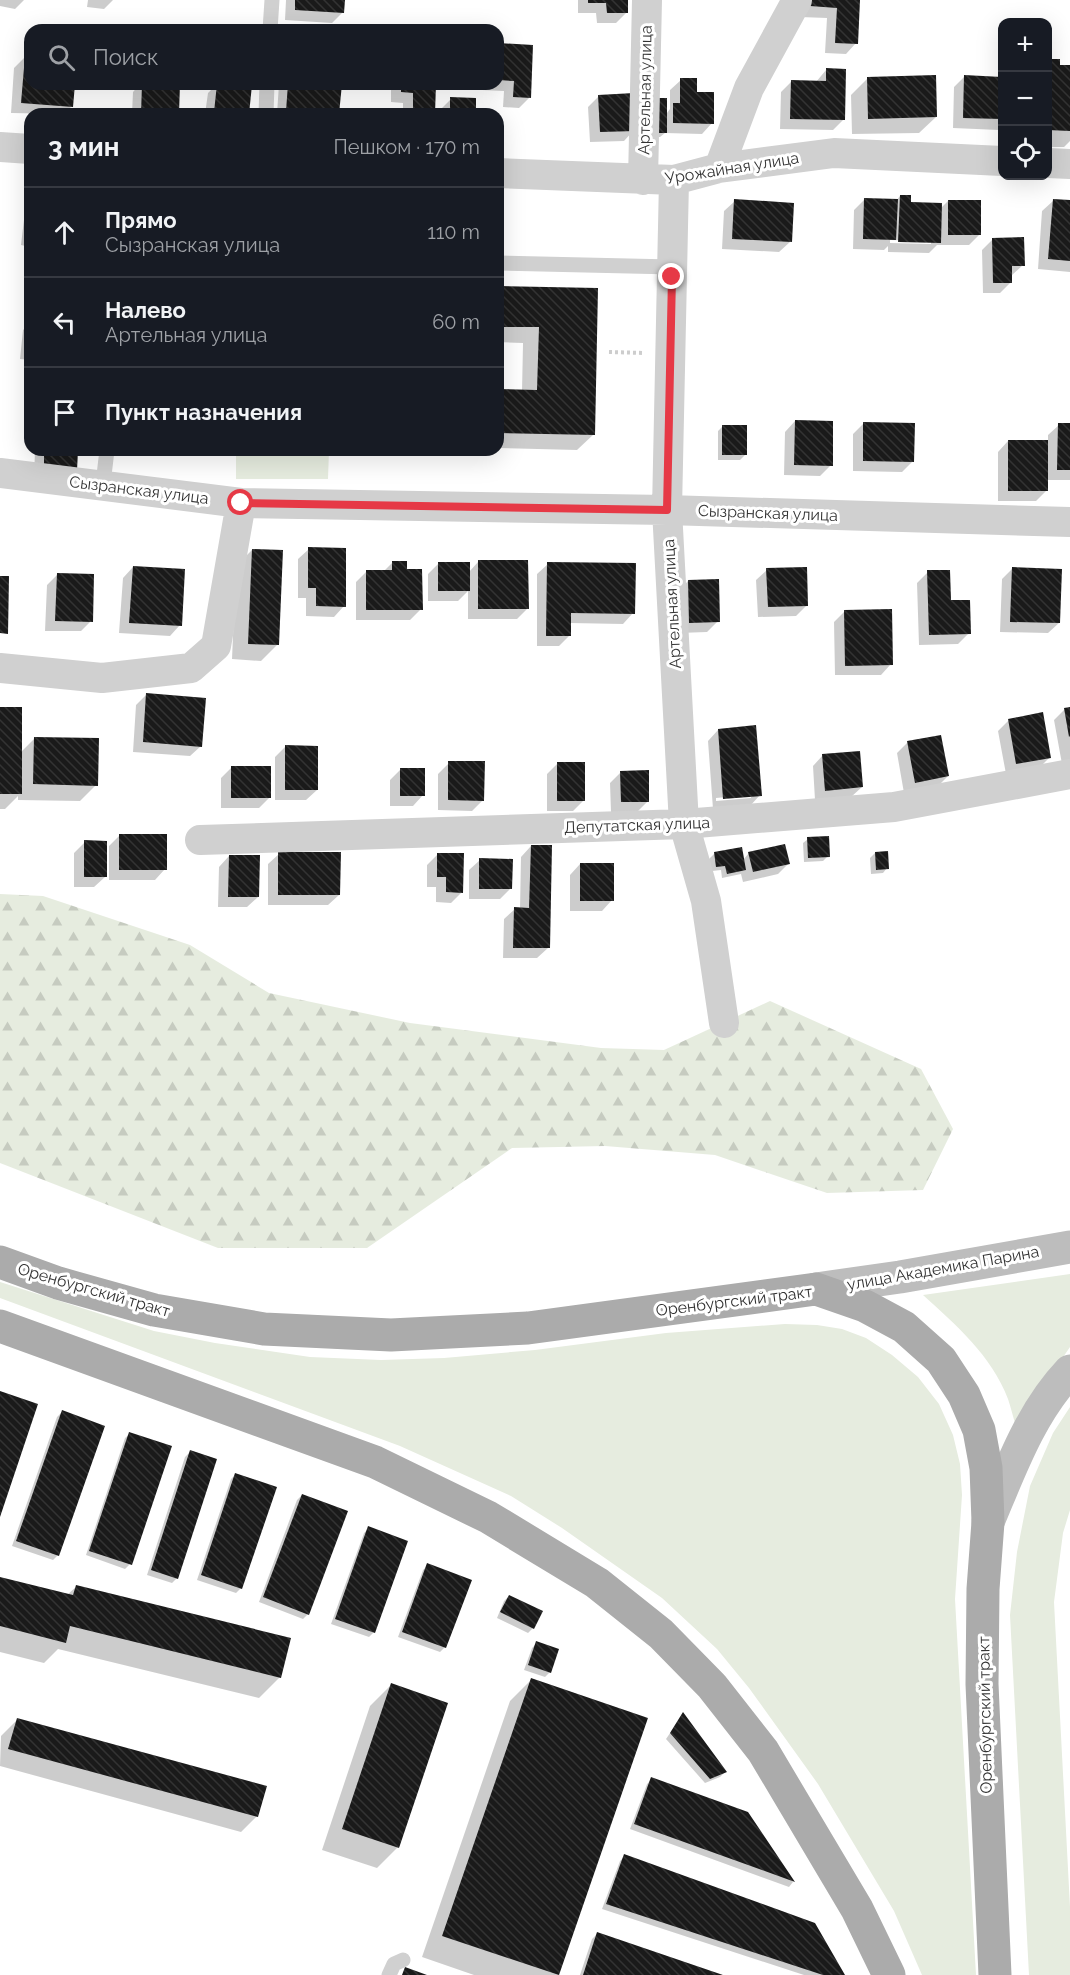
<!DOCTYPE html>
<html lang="ru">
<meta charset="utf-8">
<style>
:root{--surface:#171b24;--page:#242831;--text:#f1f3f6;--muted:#9ea1a6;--line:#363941}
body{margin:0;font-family:Raleway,sans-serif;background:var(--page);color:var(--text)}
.controls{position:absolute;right:18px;top:18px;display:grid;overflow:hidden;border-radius:12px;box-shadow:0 6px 24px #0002}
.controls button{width:54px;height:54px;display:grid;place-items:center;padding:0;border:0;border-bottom:2px solid var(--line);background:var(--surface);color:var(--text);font:30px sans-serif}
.stop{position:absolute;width:18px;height:18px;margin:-14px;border:4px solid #e63946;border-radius:50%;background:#fff}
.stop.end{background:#e63946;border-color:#fff;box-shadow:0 2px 6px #0008}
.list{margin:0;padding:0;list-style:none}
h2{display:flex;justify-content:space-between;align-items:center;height:78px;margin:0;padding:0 24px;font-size:26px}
h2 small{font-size:20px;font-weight:400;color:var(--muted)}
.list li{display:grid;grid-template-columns:39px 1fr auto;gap:18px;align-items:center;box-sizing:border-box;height:90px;padding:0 24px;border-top:2px solid var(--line)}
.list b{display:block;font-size:22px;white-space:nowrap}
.list p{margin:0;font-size:20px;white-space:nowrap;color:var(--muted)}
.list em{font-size:20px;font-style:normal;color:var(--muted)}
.icon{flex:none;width:33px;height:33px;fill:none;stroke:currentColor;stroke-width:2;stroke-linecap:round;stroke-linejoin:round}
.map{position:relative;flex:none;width:1070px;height:1975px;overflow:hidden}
.search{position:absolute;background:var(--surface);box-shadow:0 6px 24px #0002;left:24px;top:24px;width:480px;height:66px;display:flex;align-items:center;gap:15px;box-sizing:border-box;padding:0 21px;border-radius:18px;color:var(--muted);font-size:22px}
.panel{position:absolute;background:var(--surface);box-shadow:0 6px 24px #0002;left:24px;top:108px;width:480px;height:348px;border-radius:18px}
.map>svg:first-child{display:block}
.green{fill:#e6ecdf}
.forest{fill:url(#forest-firs)}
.shadow{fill:#0003;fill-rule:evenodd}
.building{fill:url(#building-back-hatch)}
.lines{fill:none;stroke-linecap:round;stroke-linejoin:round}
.path{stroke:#cdcdcd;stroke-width:4;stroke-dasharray:3 3;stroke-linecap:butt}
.service{stroke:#d0d0d0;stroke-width:15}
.minor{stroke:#d0d0d0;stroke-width:30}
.secondary{stroke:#bdbdbd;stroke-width:33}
.primary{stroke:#ababab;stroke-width:33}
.route{stroke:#e63946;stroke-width:8}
.labels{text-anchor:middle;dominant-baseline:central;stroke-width:6;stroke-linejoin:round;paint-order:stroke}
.street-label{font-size:16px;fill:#333;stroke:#fff}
</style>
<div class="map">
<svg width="1070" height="1975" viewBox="0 0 1070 1975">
<defs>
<pattern id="forest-firs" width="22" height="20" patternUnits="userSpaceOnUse" patternTransform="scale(1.5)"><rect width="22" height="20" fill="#e6ecdf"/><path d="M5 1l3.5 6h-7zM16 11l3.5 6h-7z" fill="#c6cbc0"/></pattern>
<pattern id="building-back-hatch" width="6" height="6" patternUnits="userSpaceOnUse" patternTransform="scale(1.5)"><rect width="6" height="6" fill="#1a1a1a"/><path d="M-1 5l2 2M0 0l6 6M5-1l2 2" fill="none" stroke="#333"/></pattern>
</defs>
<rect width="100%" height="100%" fill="#fff"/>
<!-- green -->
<path class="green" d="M236 450H329L328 479H236Z
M1070 1274V1347L1016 1426C1013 1417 1011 1408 1008 1399 992 1356 955 1324 923 1295Z
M0 1282 154 1331 215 1343 310 1357 381 1360 444 1358 535 1350 666 1333 785 1324 817 1325 842 1329 866 1338 892 1355 918 1377 939 1404 953 1435 960 1464 962 1495 955 1599 976 1975H922L894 1911 818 1784 749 1688 717 1649 662 1598 562 1528 511 1496 400 1446 0 1298Z
M1070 1407V1510L1063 1533 1054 1602 1070 1907V1975H1029L1010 1615 1017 1552 1030 1486 1053 1433Z"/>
<!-- forest -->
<path class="forest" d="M0 894 43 896 190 945 269 993 410 1023 601 1048 664 1050 770 1001 921 1069 953 1129 923 1190 827 1193 715 1155 605 1146 512 1148 367 1248H218L0 1163Z"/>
<!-- shadow -->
<path class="shadow" d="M0 0H24L15 9 0 6Z
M88 0H113L104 9 87 7Z
M286 0H343V12L332 23 285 20Z
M578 0H627V12L616 23H597L596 13H578Z
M800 0H859L856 43 846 54 825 53 827 18 800 17Z
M498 44 530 97 519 108 503 107 504 91 482 90V84H498Z
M25 57 30 58V84H73L72 106 64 114 11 113 14 68Z
M1048 60 1059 61V66L1070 67V141L1064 147H1048Z
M826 70 844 119 833 130 780 129 781 92 791 82H816Z
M965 76 1002 78V126L999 130 953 128 954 87Z
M867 79 936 117 919 133 852 134 851 95Z
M681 80 695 93 712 123 702 134 665 133 660 137H649L670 109V90Z
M140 84H179L178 114H132L133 92Z
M217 84 250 87 247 114H205L208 93Z
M279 84H340L337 114H277Z
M391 84H434V114H403V103L391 102Z
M599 96 634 130 624 141 590 142 588 107Z
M451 99 474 114H440V110Z
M900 196 910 203 940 209 948 201 980 234 969 245H937L929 253 888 252V246L884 250 853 249 854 210 865 199 896 201ZM890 240 931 241V244L890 243Z
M735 201 790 242 779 252 722 249 724 211Z
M1053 201 1070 202V272L1038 269 1042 211Z
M30 207V247L21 245 25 211Z
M993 239 1023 265 1011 276V282L1000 293H983L982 250Z
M498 287 597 289 594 434 577 450 498 448V390L522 391 523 343 498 342Z
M30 323V360L20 359 23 330Z
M795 421 831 465 820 476 784 475 785 432Z
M864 423 913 461 902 472 853 471V434Z
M1059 425H1070V480H1047V490L1036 501H998V452L1008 441H1048V435Z
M723 426 745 455 740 460H718V431Z
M35 450H76L34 480Z
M309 549 344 606 334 617 306 616V598H298V559Z
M252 550 277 645 261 661 232 659 236 566Z
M478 562 527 609 517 619H468V591L458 601H428V574L438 564 469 572Z
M392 563 406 571 421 609 410 620H356V582L366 572 384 571Z
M548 564 633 613 623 624 570 623 569 636 559 646H537V574Z
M133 567 180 625 170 636 119 633 123 578Z
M1012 569 1059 623 1048 633 1000 632 1002 579Z
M767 570 806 606 796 616 758 617 756 580Z
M928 572 969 633 958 644 919 645 917 583Z
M57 575 91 621 81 631H45L47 585Z
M688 581 718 621 707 632 679 633 678 592Z
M844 612 891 664 881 675H835L834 622Z
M147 694 201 746 190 756 133 752 136 705Z
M0 709 21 752 35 738 96 785 80 801 18 800V796L5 809H0Z
M1070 709V762L1062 764 1054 720 1064 710Z
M1009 720 1050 757 1039 768 1006 774 998 731Z
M718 730 760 795 750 806 713 809 708 741ZM751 795V798L716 801V798Z
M907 743 948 776 937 787 904 793 897 753Z
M285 747 317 790 306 800H275V757Z
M823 755 862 787 851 797 815 800 813 766Z
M449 763 483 800 472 811 438 810V774Z
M558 763 583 801 573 811H547V774Z
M232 767 270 797 259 808H221V778Z
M401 769 423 795 413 806H390V780Z
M621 772 648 801 637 812H611L610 783Z
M120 835 165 869 155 880H109V846Z
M808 839 828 856 823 861 804 862 803 843Z
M85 842 105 877 94 887H74V853Z
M531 846 548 948 537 958H503L504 919 515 909H520L521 857Z
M749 853 788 864 778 874 743 882 741 874 722 878 721 870 712 871 709 859 714 854 743 860Z
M875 853 887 868 883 873 871 874 870 858Z
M279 854 339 895 328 905H268V864Z
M438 854 462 892 451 903 436 902V887H427V865Z
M229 856 258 897 247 907H218L219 867Z
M480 860 511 888 500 899H469V870Z
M580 864 612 900 602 911H570V875Z
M62 1412 58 1555 53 1560 12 1546 57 1417Z
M130 1434V1564L125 1569 86 1555 125 1438Z
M190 1452 177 1578 172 1583 147 1575 185 1457Z
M236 1474 241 1588 236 1593 197 1580 231 1479Z
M302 1495 308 1614 303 1619 259 1602 297 1500Z
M369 1528 374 1632 369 1637 331 1624 364 1533Z
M428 1565 445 1647 440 1652 398 1637 423 1570Z
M0 1579 67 1595 77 1586 280 1677 259 1698 58 1649 44 1663 0 1652Z
M509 1596 533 1628 528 1633 497 1618 504 1601Z
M537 1643 550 1672 545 1677 524 1670 532 1648Z
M531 1680 646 1719 558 1975H474L422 1957 510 1701Z
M391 1685 398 1847 377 1868 322 1850 370 1706Z
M683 1714 725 1772 720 1777 705 1783 666 1739Z
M17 1720 257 1816 241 1832 0 1766 1 1736Z
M652 1779 747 1813 793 1882 789 1887 630 1829 647 1784Z
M625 1856 843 1975H804L602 1909 620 1861Z
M597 1934 720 1975H580L592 1939Z"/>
<!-- building -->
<path class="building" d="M295 0H345L344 13 295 10Z
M588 0H628V13H607L606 3H588Z
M810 0H860L858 44 835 43 837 8 810 6Z
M498 43 533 45 531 98 513 97 514 81 498 80Z
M25 56H30V84H75L73 107 21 103Z
M1048 59H1060V65H1070V131L1048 130Z
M826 68 846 69 845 120 790 119 791 80 826 81Z
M936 75 937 117 868 119 867 77Z
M964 75 1002 77V119L963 118Z
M680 78H697V92H714V124L673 123V103H680Z
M142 84H180L179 114H141Z
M217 84 252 85 249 114 214 112Z
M288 84H342L339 114H311L286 111Z
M401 84H436L435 114H413V93L401 92Z
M634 93 636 131 600 132 598 95Z
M450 97 476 98V114H450Z
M654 98H667V133H653Z
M900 195H911V202L942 203 941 243 898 242Z
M864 198 898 199 896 240 863 239Z
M734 199 794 203 792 242 732 239Z
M1053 199 1070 200V261L1048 259Z
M948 200H981V235H948Z
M1024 237 1025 266H1012V283H993L992 238Z
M498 286 598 288 595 435 498 433V389L537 390 539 327H498Z
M795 420 833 421V466L794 465Z
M863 422 915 423 914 462 863 461Z
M1058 423H1070V470H1057Z
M722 425H747V455H722Z
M1008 440H1048V491H1008Z
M44 450H78L77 471 44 470Z
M308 547 346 548V607L316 606V588H308Z
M252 549 283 550 279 645 248 644Z
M478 560H528L529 609H478Z
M392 561H407V569H422L423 610H366V570H392Z
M438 562H470V591H438Z
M547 562 636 563 635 614 571 613V636H546Z
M133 566 185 569 182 626 129 623Z
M807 567 808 606 768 607 766 568Z
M1012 567 1062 569 1060 623 1010 622Z
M927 570H950L951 600H970L971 634 929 635Z
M57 573 94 574 93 622 55 621Z
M0 576H9L8 634 0 633Z
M719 579 720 622 689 623 688 580Z
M892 609 893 665 845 666 844 610Z
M146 693 206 698 202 747 143 742Z
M0 707H22V794H0Z
M1070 707V736L1069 737 1064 708Z
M1043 712 1051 758 1016 764 1008 719Z
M756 725 762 796 723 799 718 729Z
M941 735 949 776 915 783 907 741Z
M34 737 99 738 98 786 33 784Z
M285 745 318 746V790H285Z
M860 751 863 787 825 791 822 754Z
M448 761H485L484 801 448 800Z
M557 762H585V801H557Z
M231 766H271V798H231Z
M400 768H425V796H400Z
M649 770V802H621L620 771Z
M119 834H167V870H119Z
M829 836 830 857 808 858 807 837Z
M84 840 107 841V877H84Z
M785 844 790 864 753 872 748 852Z
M531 845H552L550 948H513L514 907 529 908Z
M742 847 746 870 727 874 725 866 716 867 714 852Z
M888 851 889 869 876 870 875 852Z
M278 852H341L340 895H278Z
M437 853H464L463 893 446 892V877H437Z
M229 855H260L259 897H228Z
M479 858 513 859 512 889H479Z
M580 863H614V901H580Z
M0 1391 38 1404 0 1517Z
M62 1410 105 1426 59 1556 16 1541Z
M129 1432 172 1446 132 1565 89 1551Z
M190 1450 217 1459 178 1579 151 1570Z
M235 1473 277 1487 242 1589 201 1575Z
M302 1494 348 1511 309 1615 263 1597Z
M368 1526 408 1541 375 1633 335 1619Z
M427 1563 472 1580 446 1648 402 1632Z
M0 1577 73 1595 76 1585 291 1638 281 1678 70 1626 66 1643 0 1626Z
M509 1595 543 1611 534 1629 500 1612Z
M536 1641 559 1649 551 1673 528 1665Z
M531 1678 648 1718 559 1975 442 1936Z
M391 1683 448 1703 399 1848 342 1829Z
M683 1712 727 1772 710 1779 670 1733Z
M17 1718 267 1786 258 1817 8 1749Z
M651 1777 748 1812 795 1882 634 1824Z
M624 1854 815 1923 845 1975H823L606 1904Z
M597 1932 723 1975H583Z
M405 1967 427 1975H402Z"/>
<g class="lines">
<!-- path -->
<path class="path" d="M609 352 644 353"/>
<!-- service -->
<path class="service" d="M270 30 272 0
M266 114 267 84
M498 263 673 267
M103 484 107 450
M389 1975 394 1964 403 1960"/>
<!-- minor -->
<path class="minor" d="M0 147 30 149
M1048 163 1070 164
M719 168 749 88 797 0
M498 173 674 180 719 168 834 153 1002 161
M643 180 647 0
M674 180 667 510 684 824 706 901 724 1023
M0 473 241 503 667 510 1070 522
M0 668 102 678 191 668 216 646 241 503
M200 840 684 824 894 807 1070 774"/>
<!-- secondary -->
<path class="secondary" d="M816 1289 900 1277 1070 1247
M988 1522C1010 1470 1030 1413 1070 1371"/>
<!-- primary -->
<path class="primary" d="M0 1262 58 1283 154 1310 264 1329 391 1335 528 1328 816 1289 865 1306 904 1327 941 1360 964 1395 979 1430 986 1468 988 1522 983 1589 982 1684 995 1975
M0 1326 375 1462 488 1517 597 1583 661 1634 712 1686 763 1751 857 1909 889 1975"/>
</g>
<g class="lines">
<!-- route -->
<path class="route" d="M241 503 667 510 672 277"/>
</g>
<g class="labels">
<!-- street labels -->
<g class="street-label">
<text transform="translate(645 90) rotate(-89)">Артельная улица</text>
<text transform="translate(732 168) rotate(-9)">Урожайная улица</text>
<text transform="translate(139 490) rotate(7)">Сызранская улица</text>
<text transform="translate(768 513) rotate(2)">Сызранская улица</text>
<text transform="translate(672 604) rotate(-93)">Артельная улица</text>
<text transform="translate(637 825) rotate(-2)">Депутатская улица</text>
<text transform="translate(943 1268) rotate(-10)">улица Академика Парина</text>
<text transform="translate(94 1290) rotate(16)">Оренбургский тракт</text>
<text transform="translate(734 1301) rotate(-7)">Оренбургский тракт</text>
<text transform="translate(985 1715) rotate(-91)">Оренбургский тракт</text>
</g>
</g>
</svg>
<div class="controls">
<button>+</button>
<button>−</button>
<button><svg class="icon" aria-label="locate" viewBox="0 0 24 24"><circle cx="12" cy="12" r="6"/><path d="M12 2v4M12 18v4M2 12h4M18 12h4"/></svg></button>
</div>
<div class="stop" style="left:241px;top:503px"></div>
<div class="stop end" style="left:672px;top:277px"></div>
<div class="search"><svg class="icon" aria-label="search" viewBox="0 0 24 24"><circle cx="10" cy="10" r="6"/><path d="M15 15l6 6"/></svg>Поиск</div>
<section class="panel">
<h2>3 мин<small>Пешком · 170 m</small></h2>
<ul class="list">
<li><svg class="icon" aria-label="ahead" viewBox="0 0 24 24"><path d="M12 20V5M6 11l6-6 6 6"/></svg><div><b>Прямо</b><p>Сызранская улица</p></div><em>110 m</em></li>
<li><svg class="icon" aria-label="left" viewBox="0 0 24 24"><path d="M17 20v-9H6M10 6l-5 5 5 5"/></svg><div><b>Налево</b><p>Артельная улица</p></div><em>60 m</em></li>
<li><svg class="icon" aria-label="arrive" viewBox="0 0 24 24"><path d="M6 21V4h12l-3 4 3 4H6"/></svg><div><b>Пункт назначения</b></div></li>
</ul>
</section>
</div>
